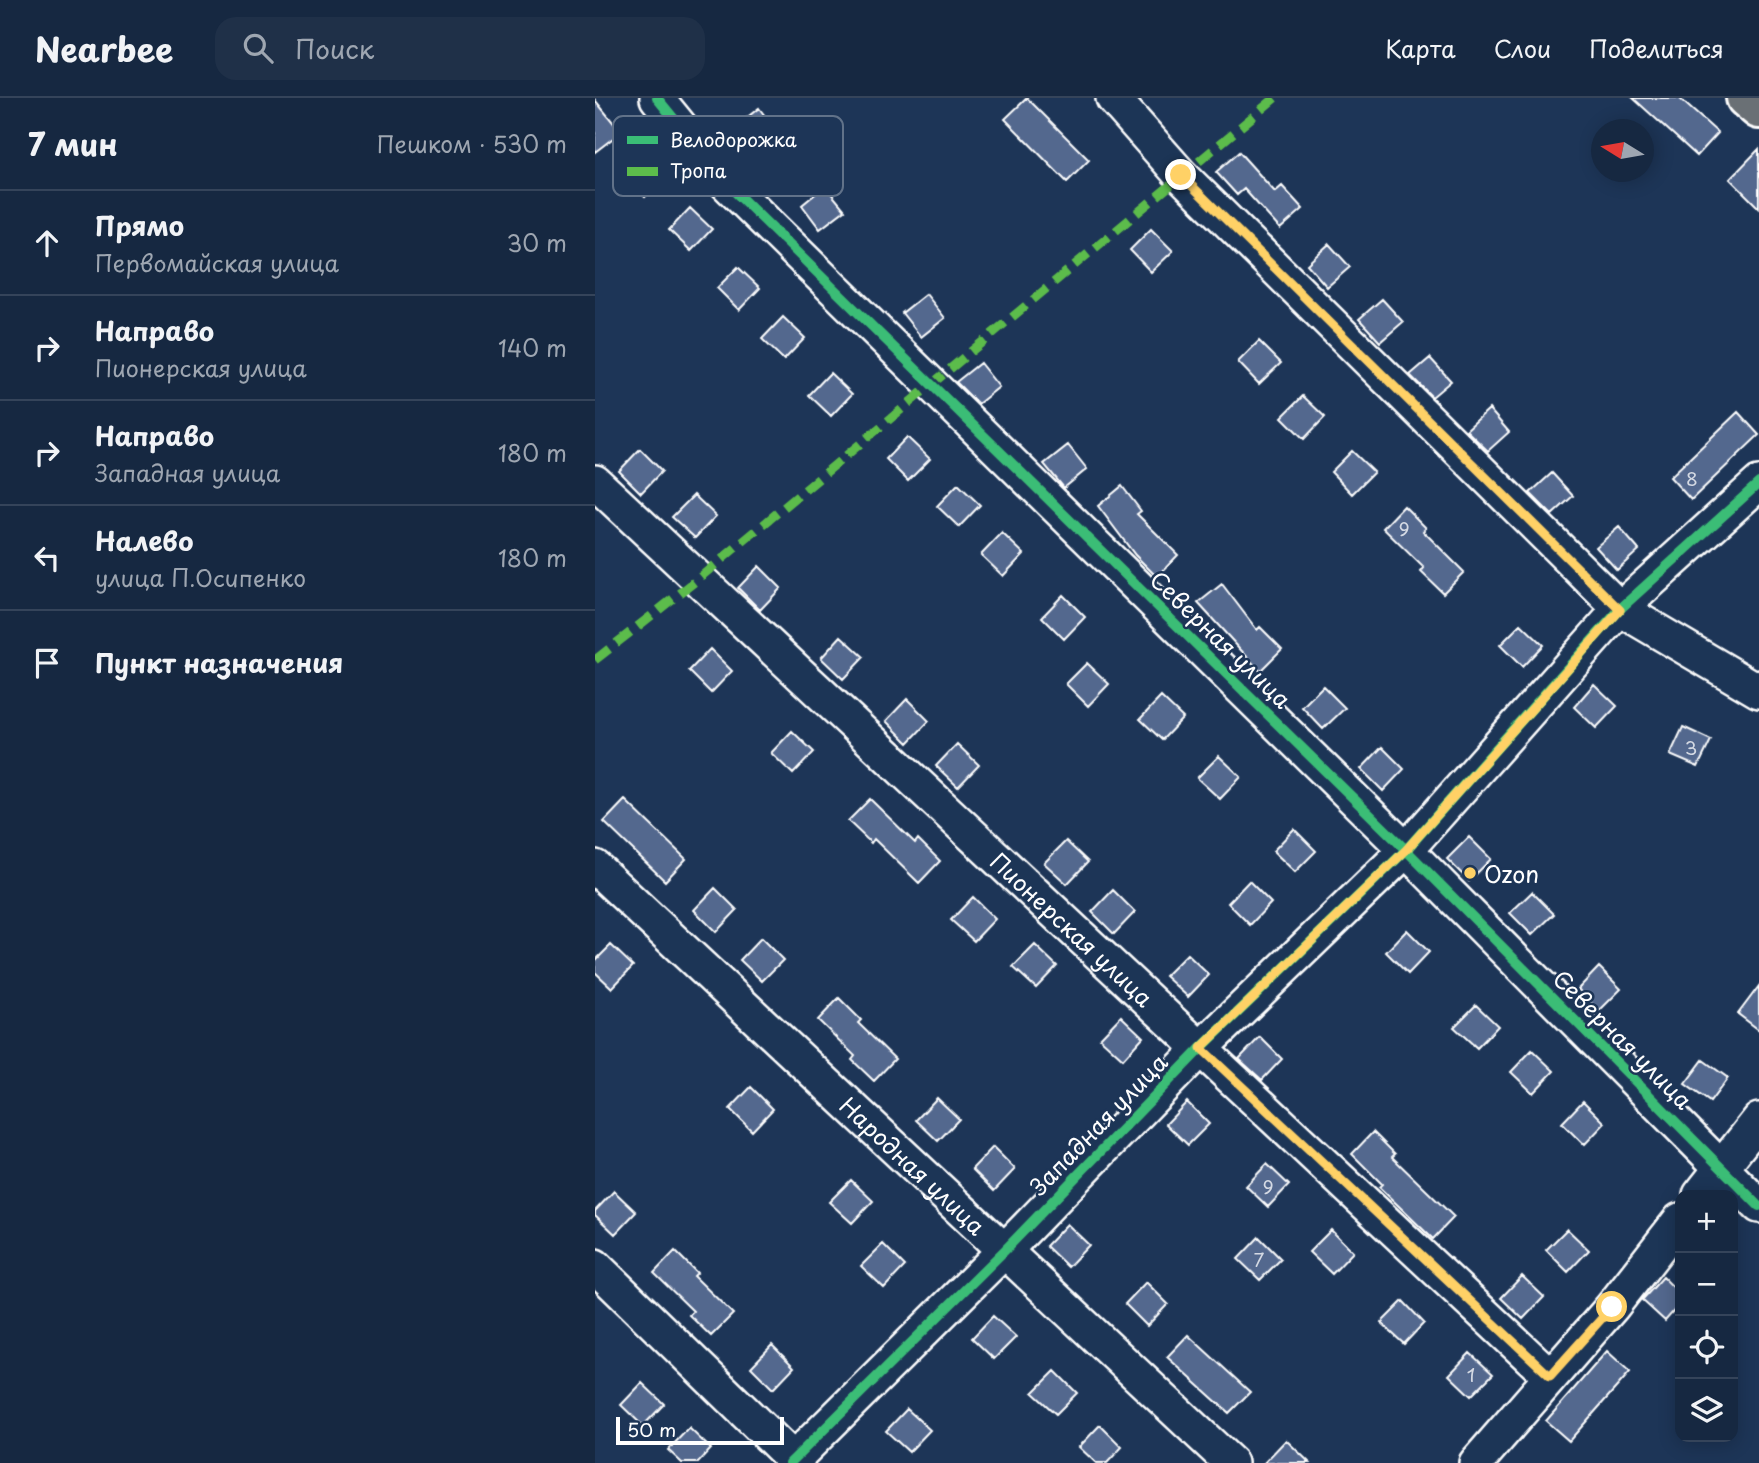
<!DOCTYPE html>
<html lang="ru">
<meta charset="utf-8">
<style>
:root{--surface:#162841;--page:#1f3048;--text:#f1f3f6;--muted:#9ea6b1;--line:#35445a}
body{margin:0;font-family:"Playpen Sans",sans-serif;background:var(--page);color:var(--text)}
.controls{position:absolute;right:21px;bottom:21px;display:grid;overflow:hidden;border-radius:14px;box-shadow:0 4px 18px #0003}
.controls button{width:63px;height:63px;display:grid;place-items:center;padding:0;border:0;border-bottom:2px solid var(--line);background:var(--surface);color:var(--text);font:35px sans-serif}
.compass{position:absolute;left:996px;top:21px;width:63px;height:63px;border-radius:50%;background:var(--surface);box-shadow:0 4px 18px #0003;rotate:281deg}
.scale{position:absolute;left:21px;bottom:18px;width:168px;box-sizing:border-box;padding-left:7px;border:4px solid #fff;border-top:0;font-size:19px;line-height:24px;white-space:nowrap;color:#fff;-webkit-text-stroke:5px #1d3557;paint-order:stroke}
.stop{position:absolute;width:21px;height:21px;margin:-16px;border:5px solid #ffd166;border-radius:50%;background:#fff}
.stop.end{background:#ffd166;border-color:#fff;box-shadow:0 2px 7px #0008}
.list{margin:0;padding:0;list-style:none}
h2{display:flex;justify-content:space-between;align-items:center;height:91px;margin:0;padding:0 28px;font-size:30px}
h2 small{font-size:23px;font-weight:400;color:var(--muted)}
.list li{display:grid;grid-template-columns:46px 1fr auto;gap:21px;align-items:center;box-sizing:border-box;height:105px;padding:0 28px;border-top:2px solid var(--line)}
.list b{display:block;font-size:26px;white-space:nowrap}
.list p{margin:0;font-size:23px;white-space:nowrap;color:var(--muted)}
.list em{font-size:23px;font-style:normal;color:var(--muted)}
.icon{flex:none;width:38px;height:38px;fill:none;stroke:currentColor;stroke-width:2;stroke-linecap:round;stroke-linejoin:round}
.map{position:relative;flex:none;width:1164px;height:1365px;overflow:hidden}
header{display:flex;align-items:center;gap:42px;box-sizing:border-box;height:98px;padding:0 35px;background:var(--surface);border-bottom:2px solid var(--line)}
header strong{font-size:33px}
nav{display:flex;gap:38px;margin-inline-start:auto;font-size:24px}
.search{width:490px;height:63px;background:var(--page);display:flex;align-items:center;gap:18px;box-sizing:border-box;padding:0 24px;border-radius:21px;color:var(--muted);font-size:26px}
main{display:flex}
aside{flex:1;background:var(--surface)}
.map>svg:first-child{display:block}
.building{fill:#52678e;stroke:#fff;stroke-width:2}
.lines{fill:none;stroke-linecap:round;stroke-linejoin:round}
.minor-casing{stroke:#fff;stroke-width:38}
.major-casing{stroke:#fff;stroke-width:44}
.minor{stroke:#1d3557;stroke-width:33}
.major{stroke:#6b6f75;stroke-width:38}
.quiet{stroke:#5cbc4b;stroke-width:9;stroke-dasharray:18 9;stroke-linecap:butt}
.cycleway-casing{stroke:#1d3557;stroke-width:15}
.cycleway{stroke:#3abd76;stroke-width:10}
.route{stroke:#ffd166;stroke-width:9}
.poi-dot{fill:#ffd166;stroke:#1d3557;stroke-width:2.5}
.labels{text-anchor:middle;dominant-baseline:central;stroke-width:5;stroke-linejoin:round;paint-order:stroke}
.number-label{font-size:19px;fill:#d4d9e3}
.street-label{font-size:23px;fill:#fff;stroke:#1d3557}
.poi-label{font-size:23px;fill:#fff;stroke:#1d3557;text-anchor:start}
.key{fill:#1d3557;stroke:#617289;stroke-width:2}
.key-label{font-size:19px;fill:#fff}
</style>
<header>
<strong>Nearbee</strong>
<div class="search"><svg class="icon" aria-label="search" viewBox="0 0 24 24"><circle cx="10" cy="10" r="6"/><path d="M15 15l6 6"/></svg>Поиск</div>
<nav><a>Карта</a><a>Слои</a><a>Поделиться</a></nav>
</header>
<main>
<aside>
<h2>7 мин<small>Пешком · 530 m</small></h2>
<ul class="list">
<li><svg class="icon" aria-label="ahead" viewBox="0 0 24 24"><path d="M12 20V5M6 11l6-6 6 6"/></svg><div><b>Прямо</b><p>Первомайская улица</p></div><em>30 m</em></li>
<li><svg class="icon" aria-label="right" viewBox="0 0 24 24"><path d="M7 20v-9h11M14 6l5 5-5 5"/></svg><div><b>Направо</b><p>Пионерская улица</p></div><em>140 m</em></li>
<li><svg class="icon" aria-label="right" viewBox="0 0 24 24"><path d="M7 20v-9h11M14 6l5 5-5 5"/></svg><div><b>Направо</b><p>Западная улица</p></div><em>180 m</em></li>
<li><svg class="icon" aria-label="left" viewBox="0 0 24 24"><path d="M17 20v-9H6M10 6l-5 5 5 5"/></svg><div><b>Налево</b><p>улица П.Осипенко</p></div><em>180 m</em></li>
<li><svg class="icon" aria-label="arrive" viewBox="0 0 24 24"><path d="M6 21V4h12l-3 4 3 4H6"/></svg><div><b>Пункт назначения</b></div></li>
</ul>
</aside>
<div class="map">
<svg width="1164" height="1365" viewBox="0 0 1164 1365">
<rect width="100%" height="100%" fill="#1d3557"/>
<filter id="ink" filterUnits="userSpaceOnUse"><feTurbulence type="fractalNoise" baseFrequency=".0143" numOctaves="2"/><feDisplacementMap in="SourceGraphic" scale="14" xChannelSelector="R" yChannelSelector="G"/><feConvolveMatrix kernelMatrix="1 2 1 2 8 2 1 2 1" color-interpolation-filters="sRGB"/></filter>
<g filter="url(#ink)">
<!-- building -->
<path class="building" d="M432 0 494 62 472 84 410 21Z
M1038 0H1084L1123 35 1102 58Z
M0 2 26 34 0 54Z
M164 10 183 35 159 54 140 29Z
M1164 51V110L1135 81Z
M644 54 680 94 687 88 708 111 685 131 649 91 642 97 621 74Z
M49 55 71 77 50 99 28 77Z
M230 88 250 112 225 131 207 107Z
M95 110 117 131 96 153 74 132Z
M556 131 578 153 556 174 535 152Z
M734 146 755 169 732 189 712 166Z
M143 169 165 190 144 212 122 190Z
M331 196 350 220 326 239 307 215Z
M787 201 808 224 785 244 764 221Z
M188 219 210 240 189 262 167 241Z
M664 243 686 265 664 286 643 264Z
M835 260 856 283 837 299 815 277Z
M385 265 404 289 383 306 361 284Z
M235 275 257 296 236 318 214 297Z
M708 298 730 319 709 341 687 319Z
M894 311 914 334 893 353 871 332Z
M1143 314 1164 337 1096 402 1075 379Z
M312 339 335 361 313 383 291 361Z
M473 347 492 371 469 390 449 366Z
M45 351 67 373 46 395 24 373Z
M757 353 779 374 757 396 736 374Z
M957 375 978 398 957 417 935 395Z
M363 386 385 407 364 429 342 408Z
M527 388 546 413 542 416 583 457 562 479 540 457 503 408Z
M99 397 121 418 100 440 77 419Z
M809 408 831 430 828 433 869 474 848 495 826 474 829 470 788 430Z
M1024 429 1044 452 1022 472 1001 449Z
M407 435 429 456 408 478 386 457Z
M164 468 186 490 165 512 143 490Z
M627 486 662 532 665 529 687 551 665 573 603 505Z
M468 497 490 519 469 541 447 519Z
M926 526 948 547 927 569 905 547Z
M246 538 269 559 248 581 226 560Z
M115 551 137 573 116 595 94 573Z
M492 565 514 586 493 608 471 586Z
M999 586 1022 608 1001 630 979 609Z
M728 588 750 610 728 631 707 609Z
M566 599 588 620 567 642 545 621Z
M312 601 334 623 313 645 291 623Z
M1088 629 1116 642 1103 669 1075 657Z
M197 633 219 654 198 676 176 655Z
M362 646 384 667 363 689 341 668Z
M787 649 809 671 788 693 766 671Z
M624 658 646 679 625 701 602 680Z
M275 701 320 745 323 741 345 763 324 785 279 741 276 745 253 723Z
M30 702 91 761 70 783 9 724Z
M699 731 721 753 700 774 678 753Z
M874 739 896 761 874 783 852 761Z
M471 743 493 764 472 786 449 765Z
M654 783 676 805 655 827 633 805Z
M120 790 142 812 121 834 99 812Z
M518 792 540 814 519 836 497 814Z
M937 794 959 816 937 837 915 815Z
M378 799 400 821 379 843 356 822Z
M812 832 834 854 813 876 791 854Z
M166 840 188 862 167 883 145 862Z
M16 847 38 868 17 890 0 874V863Z
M440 847 462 868 441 890 418 869Z
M592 856 614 877 593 899 570 878Z
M1004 869 1026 891 1004 913 983 891Z
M1164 888V932L1143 916Z
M244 900 266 922 263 925 300 961 279 983 257 962 260 958 223 922Z
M881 907 903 928 882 950 859 929Z
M526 918 548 939 528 961 505 940Z
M665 939 687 961 667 982 644 961Z
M937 952 959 973 938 995 916 974Z
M1108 962 1133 980 1115 1004 1090 986Z
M156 989 178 1011 157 1033 135 1011Z
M342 1000 364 1021 343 1043 321 1022Z
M988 1003 1010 1025 989 1047 967 1025Z
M592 1004 614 1026 593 1047 571 1026Z
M778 1034 800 1056 797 1059 859 1119 838 1141 784 1089 787 1086 757 1056Z
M398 1049 420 1071 399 1093 377 1071Z
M672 1066 694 1087 673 1109 651 1088Z
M256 1082 278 1103 257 1125 234 1104Z
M19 1093 41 1114 20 1136 0 1117V1113Z
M472 1126 494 1147 473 1169 451 1148Z
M972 1131 994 1152 973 1174 951 1152Z
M736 1132 758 1154 737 1176 714 1154Z
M664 1139 686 1161 665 1182 643 1161Z
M288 1146 310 1168 289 1190 266 1168Z
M80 1153 102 1175 99 1178 138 1216 116 1238 94 1217 98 1213 59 1175Z
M927 1178 949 1199 928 1221 906 1200Z
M1068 1179 1085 1196V1206L1070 1223 1047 1202Z
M551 1184 573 1206 552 1228 530 1206Z
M808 1203 829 1225 809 1246 786 1225Z
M398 1218 421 1239 399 1261 377 1240Z
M593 1237 655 1294 634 1315 572 1259Z
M177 1247 199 1269 178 1291 156 1269Z
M1012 1253 1035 1274 974 1343 951 1323Z
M875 1255 898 1276 876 1298 854 1277Z
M460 1273 482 1295 461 1316 438 1295Z
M47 1285 69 1306 48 1328 26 1307Z
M312 1311 335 1332 314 1354 291 1333Z
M505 1327 527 1349 512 1365H501L484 1349Z
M94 1330 116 1351 103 1365H87L73 1352Z
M691 1342 715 1365H669Z"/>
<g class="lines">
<defs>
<g id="minor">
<path d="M62 0 132 86 811 752 1164 1108"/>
<path d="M518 0 586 77 1025 511 1164 593"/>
<path id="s1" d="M0 384 955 1278"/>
<path id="s2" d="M0 769 636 1365"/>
<path d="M1105 1097 1164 1022"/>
<path d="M0 1168 202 1365"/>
<path d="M195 1365 410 1152 606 950 811 752 1025 511 1164 385"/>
<path d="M881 1365 1017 1209 1085 1122"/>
</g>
<path id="major" d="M1151 0 1164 11"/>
</defs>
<!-- minor casing -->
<use href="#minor" class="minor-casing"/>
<!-- major casing -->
<use href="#major" class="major-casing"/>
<!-- minor -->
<use href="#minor" class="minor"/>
<!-- major -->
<use href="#major" class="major"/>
<!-- quiet -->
<path class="quiet" d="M0 562 103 481 680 0"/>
<defs>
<path id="cycleway" d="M62 0 132 86 811 752 1164 1108
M195 1365 410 1152 606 950 811 752 1025 511 1164 385"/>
</defs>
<!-- cycleway casing -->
<use href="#cycleway" class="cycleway-casing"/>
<!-- cycleway -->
<use href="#cycleway" class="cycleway"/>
</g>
</g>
<g class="lines" filter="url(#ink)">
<!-- route -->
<path class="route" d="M586 77 1025 512 811 752 606 950 955 1278 1017 1209"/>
</g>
<!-- markers -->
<circle class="poi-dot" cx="875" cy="775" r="7"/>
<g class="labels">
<!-- number labels -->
<g class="number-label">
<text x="1097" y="380">8</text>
<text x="809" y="430">9</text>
<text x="1096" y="649">3</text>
<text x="673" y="1088">9</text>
<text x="664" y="1161">7</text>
<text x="876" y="1276">1</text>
</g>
<!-- street labels -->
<g class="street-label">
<text transform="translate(626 541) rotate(44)">Северная улица</text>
<text stroke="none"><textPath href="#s1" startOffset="654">Пионерская улица</textPath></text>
<text transform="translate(1028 941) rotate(45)">Северная улица</text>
<text transform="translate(503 1026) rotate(-46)">Западная улица</text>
<text stroke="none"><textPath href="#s2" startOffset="436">Народная улица</textPath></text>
</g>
<!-- poi labels -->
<g class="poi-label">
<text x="889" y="775">Ozon</text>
</g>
</g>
<!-- legend -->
<rect x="18" y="18" width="230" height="80" rx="10" class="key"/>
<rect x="32" y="38" width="31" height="8" fill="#3abd76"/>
<rect x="32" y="69" width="31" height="9" fill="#5cbc4b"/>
<g class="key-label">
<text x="75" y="49">Велодорожка</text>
<text x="75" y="80">Тропа</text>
</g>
</svg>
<div class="controls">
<button>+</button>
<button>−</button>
<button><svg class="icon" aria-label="locate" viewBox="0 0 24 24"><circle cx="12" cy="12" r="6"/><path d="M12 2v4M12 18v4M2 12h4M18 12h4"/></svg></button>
<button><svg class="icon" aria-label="layers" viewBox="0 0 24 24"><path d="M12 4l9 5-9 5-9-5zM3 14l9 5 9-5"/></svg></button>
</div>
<svg class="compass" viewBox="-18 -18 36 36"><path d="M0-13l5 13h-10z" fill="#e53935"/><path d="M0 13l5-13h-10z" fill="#9ea6b1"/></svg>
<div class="scale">50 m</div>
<div class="stop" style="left:1017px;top:1209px"></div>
<div class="stop end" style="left:586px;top:77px"></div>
</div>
</main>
